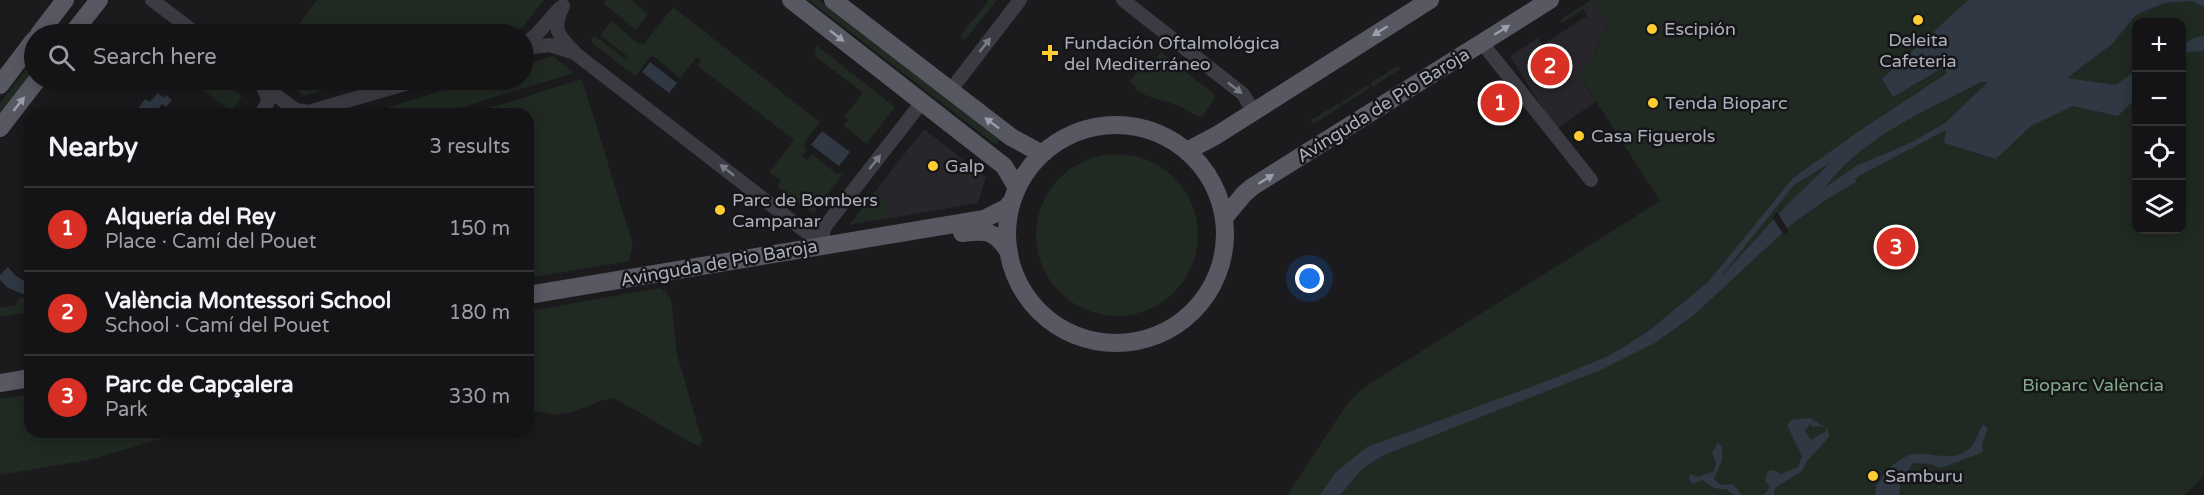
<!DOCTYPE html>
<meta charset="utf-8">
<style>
:root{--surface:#141416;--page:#212123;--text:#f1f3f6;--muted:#9d9ea1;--line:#333335;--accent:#d93025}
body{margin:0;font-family:"Varela Round",sans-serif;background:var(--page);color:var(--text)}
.controls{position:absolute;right:18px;top:18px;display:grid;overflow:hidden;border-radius:12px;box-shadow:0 3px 15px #0003}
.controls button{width:54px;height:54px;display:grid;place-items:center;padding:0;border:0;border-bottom:2px solid var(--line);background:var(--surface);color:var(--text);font:30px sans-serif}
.you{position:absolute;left:1310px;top:279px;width:21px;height:21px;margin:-15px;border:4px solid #fff;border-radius:50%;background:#1a73e8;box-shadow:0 0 0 9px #1a73e833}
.badge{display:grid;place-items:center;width:39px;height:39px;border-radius:50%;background:var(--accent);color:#fff;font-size:20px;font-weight:700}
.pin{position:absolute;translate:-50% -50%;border:3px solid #fff;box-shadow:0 2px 6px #0006}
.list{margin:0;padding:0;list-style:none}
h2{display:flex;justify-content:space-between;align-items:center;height:78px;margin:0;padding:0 24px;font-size:26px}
h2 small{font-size:20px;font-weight:400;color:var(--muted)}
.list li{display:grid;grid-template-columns:39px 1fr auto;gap:18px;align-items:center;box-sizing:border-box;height:84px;padding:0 24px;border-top:2px solid var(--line)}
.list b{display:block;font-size:22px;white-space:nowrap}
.list p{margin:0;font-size:20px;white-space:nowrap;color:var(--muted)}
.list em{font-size:20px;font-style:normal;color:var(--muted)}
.icon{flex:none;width:33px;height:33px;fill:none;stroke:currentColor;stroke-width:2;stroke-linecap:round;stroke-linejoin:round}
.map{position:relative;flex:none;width:2204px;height:495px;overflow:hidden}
.search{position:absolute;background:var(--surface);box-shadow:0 3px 15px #0003;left:24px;top:24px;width:510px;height:66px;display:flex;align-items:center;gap:15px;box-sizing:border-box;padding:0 21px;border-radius:33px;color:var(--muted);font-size:22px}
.panel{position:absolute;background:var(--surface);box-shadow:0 3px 15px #0003;left:24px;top:108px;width:510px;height:330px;border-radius:18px}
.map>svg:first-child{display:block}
.built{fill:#27262a}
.green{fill:#202922;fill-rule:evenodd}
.water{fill:#2f3843;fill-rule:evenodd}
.pier{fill:#1b1a1d}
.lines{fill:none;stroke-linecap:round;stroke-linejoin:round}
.minor{stroke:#3b3c43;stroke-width:14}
.major{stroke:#575862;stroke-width:18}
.oneway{fill:#9b9eac}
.oneway2{fill:#797c87}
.poi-dot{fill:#ffcc31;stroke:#161518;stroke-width:2}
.labels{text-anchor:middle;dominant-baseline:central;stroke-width:5;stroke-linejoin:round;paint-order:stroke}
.poi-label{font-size:18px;fill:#acb0be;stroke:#161518;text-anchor:start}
.street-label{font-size:18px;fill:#acb0be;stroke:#161518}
.park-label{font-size:18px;fill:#82aa88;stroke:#161518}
</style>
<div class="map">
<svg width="2204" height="495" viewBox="0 0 2204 495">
<rect width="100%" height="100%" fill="#1b1a1d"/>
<!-- built -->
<path class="built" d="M1595 2 1608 24 1595 51 1596 52 1589 67 1584 84 1596 102 1556 129 1510 56 1538 38 1542 45 1587 16 1583 9Z
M924 129 986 177 978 203 891 218 877 189Z"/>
<!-- green -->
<path class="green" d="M317 0H544L522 28 501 34H291Z
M605 0H631L648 14 636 30 603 3Z
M809 0H819L1000 140 996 145Z
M989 0H997L965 40 960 36Z
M1591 0H2204V476L2185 495H1287L1347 404 1363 388 1660 201 1579 75 1584 65 1589 66 1608 24 1595 2 1562 23 1560 20ZM2136 22H2182V230H2136Z
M673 7 820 122 805 142 804 147 807 150 802 156 807 160 812 154 837 174 845 172 813 214 777 186 781 181 769 172 794 140 698 66 701 61 697 57 680 78 652 55 635 76 593 44 591 38 595 36 627 60 628 57 600 35 611 21 639 44H644Z
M816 45 895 107 866 144 843 125 848 120 844 117 863 93 815 56Z
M1161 52 1216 96 1203 116C1196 117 1191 113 1185 109 1170 101 1147 99 1135 89L1136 87 1130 81 1142 66 1147 70Z
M553 56 574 73 439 114H366L478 80H524V65Z
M1398 66 1400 69 1373 87 1370 83Z
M28 67 33 71 0 114V103Z
M582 79 633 245 629 261 528 278V114H470Z
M190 80H220L242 97 231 111Z
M283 80H357L304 96Z
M1368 85 1370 88 1343 105 1341 102Z
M1339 103 1341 107 1313 124 1311 120Z
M1036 235a81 81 0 1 1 162 0a81 81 0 1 1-162 0Z
M877 189 891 218 849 225Z
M660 288 666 292 671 299 677 354 702 440 699 447 614 398C596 400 581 412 562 414 552 415 539 411 528 410V311Z
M19 297 30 300V312L0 317V308L16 305Z
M30 394V432H185L88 460 0 475V399Z"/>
<!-- water -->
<path class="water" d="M1968 0H2204V7L2192 1 2164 3 2136 15 2112 44 2067 78 2115 85 2136 71V81H2134L2132 86 2136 88V98L2118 116 2073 106 2031 126 1996 159 1944 143 1946 130 1859 176 1855 179 1856 182 1824 201 1793 223 1694 315 1655 343 1603 369 1384 455 1363 468 1340 495H1320L1336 472 1367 447 1555 378 1606 357 1624 347 1651 329 1708 282 1793 178 1855 134 1947 73 1944 67 1893 97 1882 79ZM1981 82H1988L1945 123 1910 143 1856 166 1824 188C1866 135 1923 112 1981 82ZM1831 162 1786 206 1718 280 1794 185Z
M2204 36V51L2189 52 2182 56V44L2196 37Z
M650 62 677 83 669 93 642 72Z
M158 93 164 98 166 95 172 100 166 107 162 104 154 114H141L137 110 145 99 150 102Z
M822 131 850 152 839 166 811 145Z
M8 267 16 276 30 284V297L8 288 0 280V275Z
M1810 418 1828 429 1829 437 1807 461 1802 471 1775 488 1774 495H1763L1768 491 1769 486 1765 480 1768 471 1773 470 1781 474 1798 467 1802 456 1787 425 1791 420ZM1810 424 1813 427 1820 426 1826 428V431L1811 440 1805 431Z
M1983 424 1988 429 1982 444 1983 452 1941 468 1930 464 1913 463 1901 482 1899 495H1875L1876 485C1882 480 1882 474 1887 470 1892 466 1903 456 1910 455 1930 449 1950 465 1969 449 1975 444 1979 431 1983 424Z
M1718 442 1722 447V460L1714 479 1721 485 1733 484 1742 495H1734L1726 489C1718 490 1709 487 1703 480L1693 484 1689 479 1690 474 1699 477 1714 471 1716 462 1712 453Z"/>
<!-- pier -->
<path class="pier" d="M1777 212 1789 231 1784 235 1772 217Z"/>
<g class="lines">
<!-- minor -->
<path class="minor" d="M152 0 197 34
M1123 0 1243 94 1253 111
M563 6C551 32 559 35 576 54L823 245
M1482 43 1591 180
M524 45 536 35 560 8
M524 48 550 45 572 52
M255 80 296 110 308 112 419 80
M261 84 266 93 268 102 261 114
M950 91 1020 0
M823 245V231L827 224 922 102"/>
<!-- major -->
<path class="major" d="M791 0 1004 166 1017 188
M833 0 1011 137 1042 154
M39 34 65 0
M72 34 99 0
M0 85 34 40
M1007 234a109 109 0 1 1 218 0a109 109 0 1 1-218 0Z
M0 128 37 80
M1187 151 1217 135 1430 0
M1224 218 1244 194 1252 187 1550 0
M962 233C987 230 994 230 1009 252
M528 295 984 219 1006 208 1012 201
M0 383 30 378"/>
</g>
<!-- one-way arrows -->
<defs><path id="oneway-solid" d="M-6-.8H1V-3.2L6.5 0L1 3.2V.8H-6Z" transform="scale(1.5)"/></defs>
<g class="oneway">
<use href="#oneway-solid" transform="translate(1502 30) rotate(-32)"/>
<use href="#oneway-solid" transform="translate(1380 31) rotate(148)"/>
<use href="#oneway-solid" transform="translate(837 36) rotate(38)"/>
<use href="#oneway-solid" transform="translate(19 104) rotate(-52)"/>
<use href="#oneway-solid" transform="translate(992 123) rotate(-143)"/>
<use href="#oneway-solid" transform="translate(1266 179) rotate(-32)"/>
</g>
<g class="oneway2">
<use href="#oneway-solid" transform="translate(985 45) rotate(-52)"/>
<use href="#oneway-solid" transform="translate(1235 88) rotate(38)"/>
<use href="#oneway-solid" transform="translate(875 162) rotate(-52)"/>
<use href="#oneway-solid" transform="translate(727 170) rotate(-142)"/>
</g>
<!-- markers -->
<g class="poi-dot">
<circle cx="1918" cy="20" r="6"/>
<circle cx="1652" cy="29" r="6"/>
<path d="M1047 44h6v6h6v6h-6v6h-6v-6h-6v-6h6z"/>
<circle cx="1653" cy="103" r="6"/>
<circle cx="1579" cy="136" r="6"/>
<circle cx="933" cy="166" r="6"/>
<circle cx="720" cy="210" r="6"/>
<circle cx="1873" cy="476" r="6"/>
</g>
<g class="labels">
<!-- poi labels -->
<g class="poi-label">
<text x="1664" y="29">Escipión</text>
<text x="1918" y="40" text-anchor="middle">Deleita<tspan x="1918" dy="21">Cafeteria</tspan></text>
<text x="1064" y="43">Fundación Oftalmológica<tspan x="1064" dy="21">del Mediterráneo</tspan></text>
<text x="1665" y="103">Tenda Bioparc</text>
<text x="1591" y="136">Casa Figuerols</text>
<text x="945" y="166">Galp</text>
<text x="732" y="200">Parc de Bombers<tspan x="732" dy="21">Campanar</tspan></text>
<text x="1885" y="476">Samburu</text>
</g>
<!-- street labels -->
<g class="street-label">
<text transform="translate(1383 105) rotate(-32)">Avinguda de Pio Baroja</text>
<text transform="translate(719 263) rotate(-10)">Avinguda de Pio Baroja</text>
</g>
<!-- park labels -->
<g class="park-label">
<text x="2093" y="385">Bioparc València</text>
</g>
</g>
</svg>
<div class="controls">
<button>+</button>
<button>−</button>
<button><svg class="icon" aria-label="locate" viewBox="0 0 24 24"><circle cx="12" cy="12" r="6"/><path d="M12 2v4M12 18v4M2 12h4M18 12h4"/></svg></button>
<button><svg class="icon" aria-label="layers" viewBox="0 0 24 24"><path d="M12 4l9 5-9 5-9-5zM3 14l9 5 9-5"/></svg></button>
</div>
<div class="you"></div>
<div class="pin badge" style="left:1500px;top:103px">1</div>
<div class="pin badge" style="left:1550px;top:66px">2</div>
<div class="pin badge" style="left:1896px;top:247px">3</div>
<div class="search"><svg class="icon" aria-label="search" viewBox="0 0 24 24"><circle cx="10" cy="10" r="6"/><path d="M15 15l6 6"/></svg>Search here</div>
<section class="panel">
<h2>Nearby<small>3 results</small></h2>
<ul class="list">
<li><span class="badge">1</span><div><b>Alquería del Rey</b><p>Place · Camí del Pouet</p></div><em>150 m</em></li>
<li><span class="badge">2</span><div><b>València Montessori School</b><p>School · Camí del Pouet</p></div><em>180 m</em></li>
<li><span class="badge">3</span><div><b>Parc de Capçalera</b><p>Park</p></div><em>330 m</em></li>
</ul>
</section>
</div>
